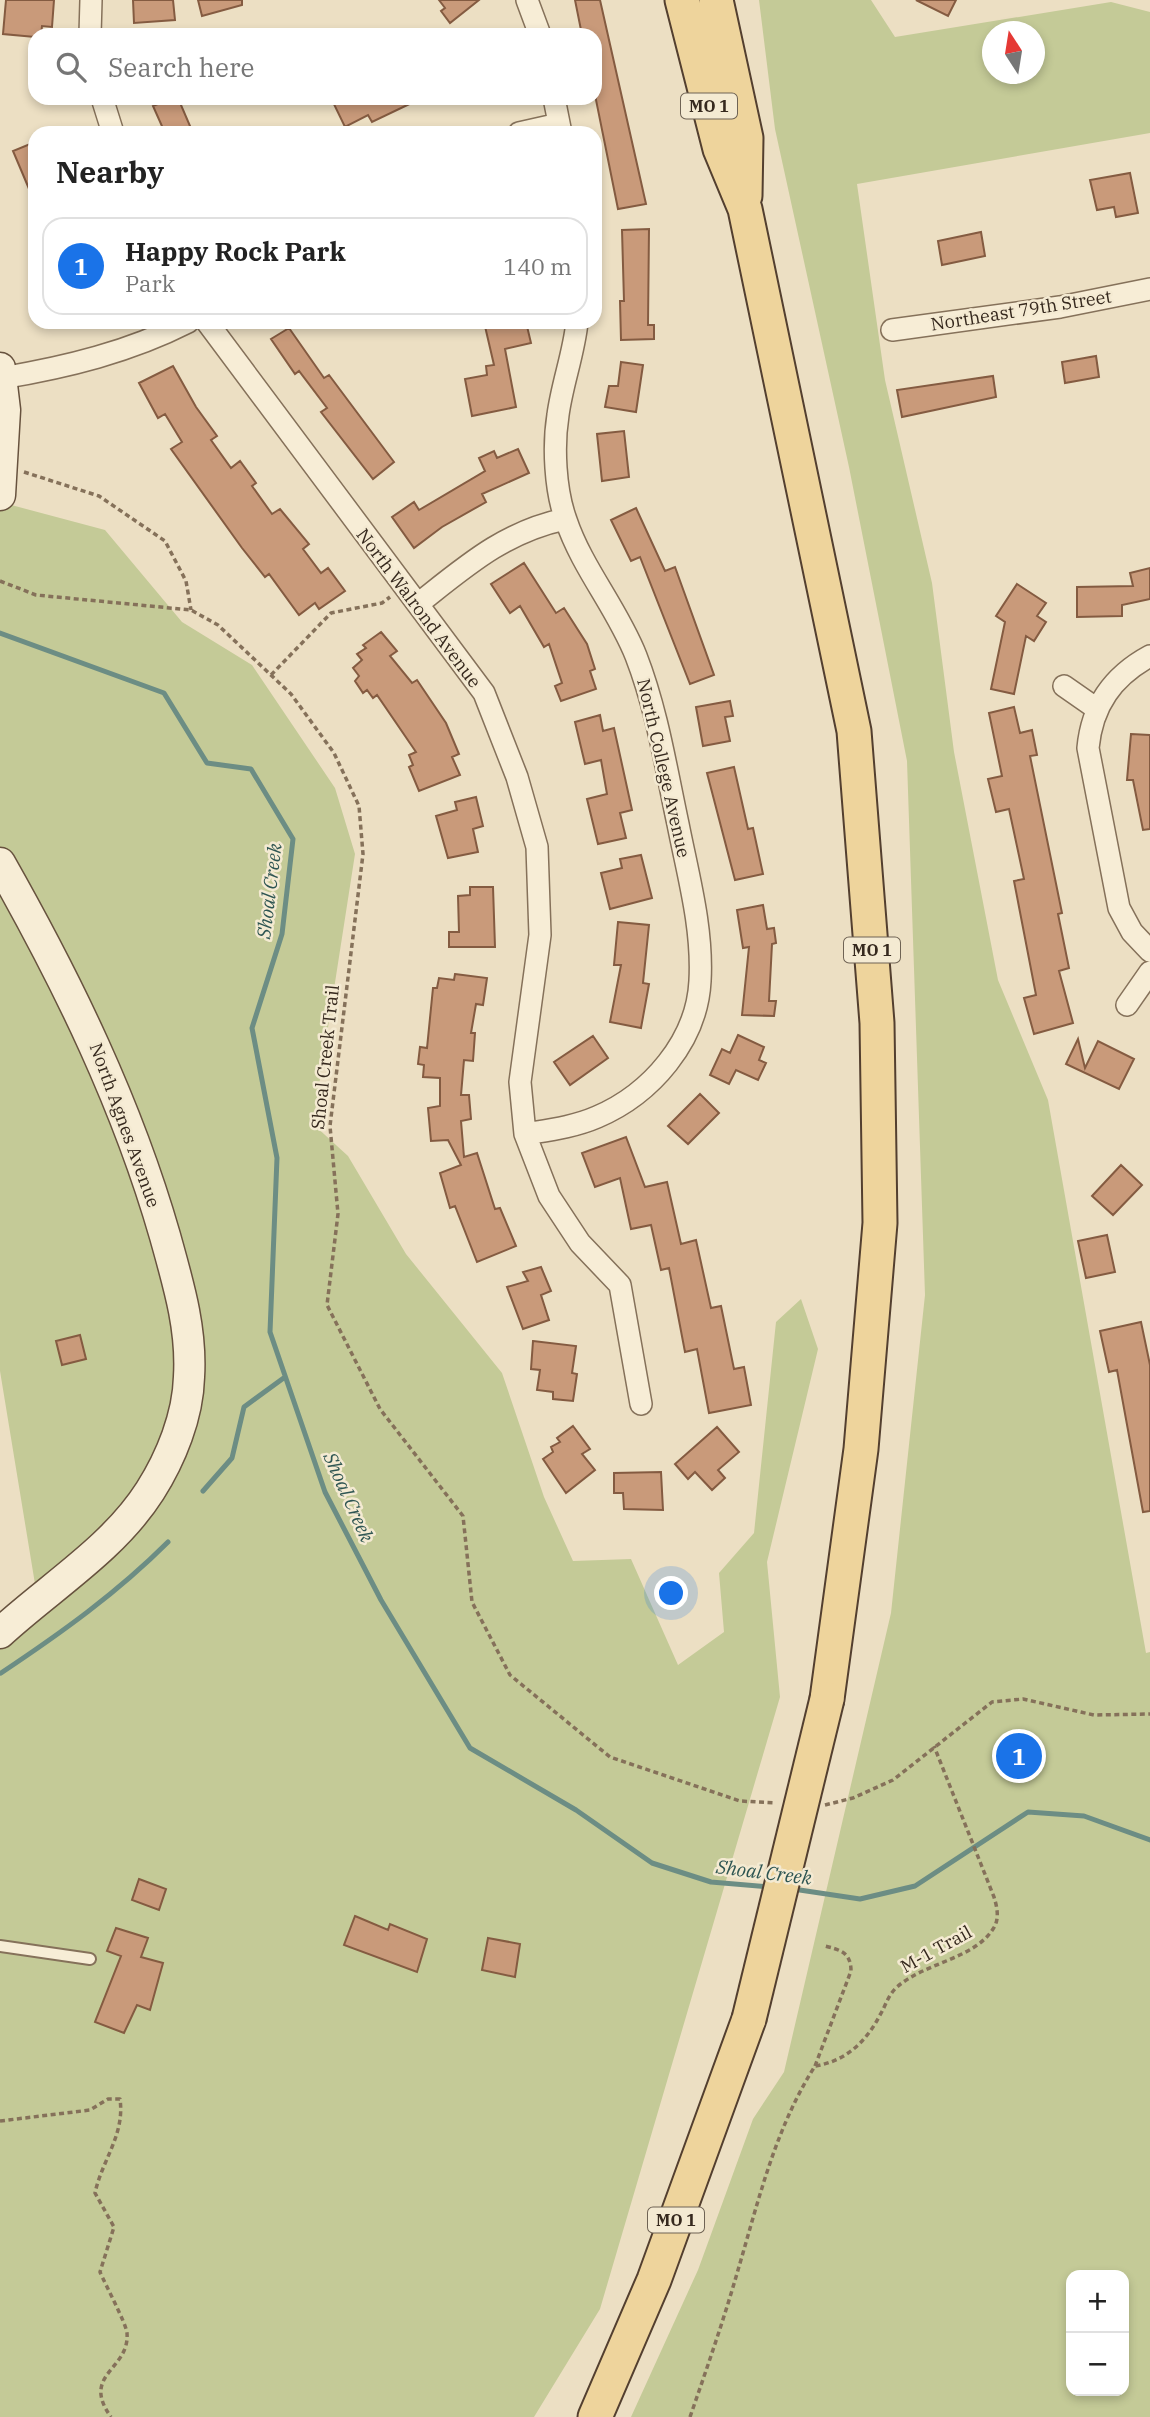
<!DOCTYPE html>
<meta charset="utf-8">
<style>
:root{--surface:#fff;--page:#f2f2f2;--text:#222;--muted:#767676;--line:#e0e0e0;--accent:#1a73e8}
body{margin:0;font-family:"IBM Plex Serif",serif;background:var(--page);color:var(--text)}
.controls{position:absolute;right:21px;bottom:21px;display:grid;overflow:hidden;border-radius:14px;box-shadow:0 4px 10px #0003}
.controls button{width:63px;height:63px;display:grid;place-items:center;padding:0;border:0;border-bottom:2px solid var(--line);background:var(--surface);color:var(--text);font:35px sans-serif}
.compass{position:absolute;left:982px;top:21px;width:63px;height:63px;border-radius:50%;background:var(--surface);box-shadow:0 4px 10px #0003;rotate:348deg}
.you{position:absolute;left:672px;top:1594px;width:24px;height:24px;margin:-18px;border:5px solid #fff;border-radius:50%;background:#1a73e8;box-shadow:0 0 0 10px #1a73e833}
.badge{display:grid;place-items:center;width:46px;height:46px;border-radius:50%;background:var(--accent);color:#fff;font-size:23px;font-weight:700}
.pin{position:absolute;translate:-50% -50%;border:4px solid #fff;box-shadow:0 2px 7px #0006}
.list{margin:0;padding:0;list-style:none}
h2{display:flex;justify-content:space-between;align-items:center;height:91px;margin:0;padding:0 28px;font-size:30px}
h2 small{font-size:23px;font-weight:400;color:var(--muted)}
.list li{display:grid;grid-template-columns:46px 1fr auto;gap:21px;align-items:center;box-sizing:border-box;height:98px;margin:0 14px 14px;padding:0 14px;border:2px solid var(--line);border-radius:21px}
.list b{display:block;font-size:26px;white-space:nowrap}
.list p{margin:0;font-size:23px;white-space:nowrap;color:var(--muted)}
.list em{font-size:23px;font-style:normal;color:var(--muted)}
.icon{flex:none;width:38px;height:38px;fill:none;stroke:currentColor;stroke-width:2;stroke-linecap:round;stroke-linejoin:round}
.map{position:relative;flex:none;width:1150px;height:2417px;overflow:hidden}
.search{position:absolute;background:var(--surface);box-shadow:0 4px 10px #0003;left:28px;top:28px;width:574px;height:77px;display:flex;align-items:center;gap:18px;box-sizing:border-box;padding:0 24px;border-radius:21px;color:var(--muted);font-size:26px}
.panel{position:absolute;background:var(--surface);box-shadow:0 4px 10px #0003;left:28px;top:126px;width:574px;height:203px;border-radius:21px}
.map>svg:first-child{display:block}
.green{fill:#c4ca97;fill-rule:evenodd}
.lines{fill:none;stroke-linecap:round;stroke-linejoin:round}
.stream{stroke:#6c8d84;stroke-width:5}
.building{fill:#c99a7a;stroke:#845b41;stroke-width:2}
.lane-casing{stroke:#85715a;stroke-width:14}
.street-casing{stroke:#85715a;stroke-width:24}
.secondary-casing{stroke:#67523e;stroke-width:33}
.primary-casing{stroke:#533f2f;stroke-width:37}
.path{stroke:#85715a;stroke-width:3.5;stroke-dasharray:5 3.5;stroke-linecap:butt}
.lane{stroke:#f7edd6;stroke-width:10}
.street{stroke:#f7edd6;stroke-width:21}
.secondary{stroke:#f7edd6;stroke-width:30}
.primary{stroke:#eed49c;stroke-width:33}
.primary-bridge-casing{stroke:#533f2f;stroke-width:37;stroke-linecap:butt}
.primary-bridge{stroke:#eed49c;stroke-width:33}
.labels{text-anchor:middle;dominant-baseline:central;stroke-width:5;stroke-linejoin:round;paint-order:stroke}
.shield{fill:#f4ead2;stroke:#6f6354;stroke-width:2}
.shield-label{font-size:16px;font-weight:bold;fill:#36291e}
.street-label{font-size:18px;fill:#36291e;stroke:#f4ead2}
.water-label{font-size:19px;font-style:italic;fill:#2e5552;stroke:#f4ead2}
</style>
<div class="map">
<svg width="1150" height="2417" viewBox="0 0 1150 2417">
<rect width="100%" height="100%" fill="#ecdfc3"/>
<!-- green -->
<path class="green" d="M759 0H871L895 37 1111 2 1150 12V133L857 184 885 380 932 583 954 752 998 980 1048 1100 1146 1653 1150 1652V2417H631L698 2270 753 2119 784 2072 891 1613 925 1295 907 761 849 467 775 129ZM992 32H1034V74H992ZM1071 2275H1124V2391H1071Z
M0 502 105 530 182 622 252 665 335 788 355 854 313 1124 348 1156 406 1254 502 1373 544 1497 573 1561 631 1559 678 1665 724 1632 719 1573 754 1533 776 1322 801 1299 818 1349 767 1562 780 1697 600 2309 534 2417H0V1616L35 1584 0 1371Z"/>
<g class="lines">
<!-- stream -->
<path class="stream" d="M0 633 164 693 207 763 251 769 293 839 282 934 252 1028 277 1158 270 1332 325 1492 381 1600 470 1748 576 1810 652 1863 711 1882 769 1887
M203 1491 232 1458 244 1407 285 1377
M1 1673C61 1633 117 1593 168 1542
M793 1889 860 1899 915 1886 1028 1812 1084 1816 1150 1840"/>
</g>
<!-- building -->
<path class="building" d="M6 0H54L52 27 42 26 41 35 35 37 3 34Z
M133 0H173L175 20 134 23Z
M198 0H242V5L202 16Z
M439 0H479L450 23 441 11 445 8Z
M575 0H600L646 204 618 209 595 95V35H582Z
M916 0H956L948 16Z
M172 98H178L193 133H165L153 106Z
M331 98H422L372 122 368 115 345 127Z
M35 142V203L13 151Z
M1130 173 1138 213 1116 217 1114 207 1097 210 1090 180Z
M649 229 648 325H654V339L621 340 620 301H624L622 230Z
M981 232 985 256 942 265 938 241Z
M484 322H526L531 343 505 349 516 407 472 416 465 379 487 375 486 366 494 365Z
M289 328 324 378 329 375 394 462 373 479 321 412 327 408 299 371 295 374 271 339Z
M1096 356 1099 377 1065 383 1062 362Z
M621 362 643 365 636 412 605 407 609 386H618Z
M173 366 196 407 217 436 211 440 231 468 240 461 256 483 252 486 272 514 280 509 309 544 303 549 321 573 328 568 345 591 319 609 315 603 299 615 269 574 265 577 242 548 171 449 182 442 165 414 158 418 139 383Z
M993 376 996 397 902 417 897 390Z
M624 431 629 477 602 481 597 434Z
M518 449 529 473 482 494 486 502 442 527 414 548 392 517 414 502 419 510 485 471 479 458 494 451 497 458Z
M636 508 665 571 675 567 714 675 690 684 640 557 631 561 611 520Z
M524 563 556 613 564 608 587 644 595 669 590 671 596 689 561 701 555 686 562 683 549 644 544 647 520 606 510 613 491 584Z
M1150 568V599L1122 605V616L1077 617V587L1133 586 1130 573Z
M1017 584 1046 603 1037 616 1046 622 1034 641 1026 636 1014 694 991 689 1005 622 996 616Z
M381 632 397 651 390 656 412 683 417 680 446 723 459 754 452 757 460 775 419 791 409 767 413 765 409 755 416 752 377 695 373 698 367 690 363 693 355 681 359 676 353 668 362 660 357 654 366 648 363 645Z
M730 701 733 716 725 717 730 741 703 746 696 707Z
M1014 707 1020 733 1032 730 1037 755 1030 756 1062 913 1058 914 1069 968 1059 971 1073 1023 1034 1034 1024 998 1036 995 1014 881 1024 879 1009 809 996 812 988 779 1002 776 989 713Z
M600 715 603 731 614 728 632 810 620 813 626 838 598 844 587 799 607 794 601 760 585 764 575 722Z
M1131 734 1150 735V829L1143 830 1133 780H1127Z
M734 767 748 829 753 828 763 874 735 880 707 773Z
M476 797 483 826 473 829 478 852 448 858 436 816 457 810 455 802Z
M641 855 652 898 610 909 601 873 622 868 620 859Z
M470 887H493L495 947H449V932H459L458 896 470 895Z
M763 905 767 929 774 928 776 943 772 944 769 1001H776L774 1016 742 1015 749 947 743 948 737 910Z
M618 922 649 925 643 983 649 984 641 1028 610 1022 621 965H614Z
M455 974 487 978 483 1005 476 1004 471 1033H475L473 1061 464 1060 461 1095H469L471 1119 461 1121 464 1157 477 1153 495 1209 500 1208 516 1246 477 1262 455 1206 450 1208 440 1173 461 1165 448 1140 431 1141 428 1108 440 1106V1078L423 1077 424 1065 418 1064 420 1047 427 1048 433 988H437L439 978 454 980Z
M738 1035 764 1047 759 1060 766 1063 758 1080 736 1070 729 1084 710 1075 722 1049 730 1053Z
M593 1036 608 1058 570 1085 554 1062Z
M1078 1039 1085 1068 1098 1041 1134 1059 1119 1089 1066 1064Z
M700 1094 719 1113 688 1144 668 1126Z
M626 1137 645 1187 667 1182 681 1244 696 1240 711 1308 721 1306 734 1369 744 1367 751 1405 709 1413 697 1349 685 1352 669 1268 661 1270 651 1225 631 1229 620 1178 595 1187 582 1153Z
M1121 1165 1142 1185 1113 1215 1092 1196Z
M1107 1235 1115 1272 1086 1278 1078 1241Z
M541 1267 551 1291 541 1295 549 1320 523 1329 507 1287 528 1281 523 1272Z
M1141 1322 1150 1365V1511L1143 1512 1117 1370 1109 1372 1100 1331Z
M80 1335 86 1359 62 1365 56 1341Z
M533 1341 576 1346 572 1373 577 1374 573 1401 553 1399V1392L537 1390 540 1370 531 1369Z
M573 1426 590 1449 582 1454 595 1470 566 1493 543 1459 553 1452 551 1447 560 1442 557 1438Z
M717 1427 739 1452 718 1470 725 1478 712 1490 695 1472 688 1479 675 1464Z
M661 1472 663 1510 624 1509 623 1493H614V1473Z
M139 1879 166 1889 159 1910 132 1900Z
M355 1916 388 1930 390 1924 427 1939 417 1972 344 1945Z
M116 1928 148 1938 141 1957 163 1963 150 2010 137 2005 124 2033 95 2022 121 1956 107 1951Z
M488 1938 520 1944 515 1977 482 1970Z"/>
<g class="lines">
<defs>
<path id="lane" d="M0 1946 90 1959"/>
<path id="street" d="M527 0 540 35
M90 35 91 0
M102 98 113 133
M554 98 561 133
M519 133 559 124
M207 322 484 693 517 777 537 847 540 935 520 1082 525 1134 549 1196 580 1243 620 1285 641 1404
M892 330 1060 307 1150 289
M2 378C67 367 129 352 188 322
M418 604C466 566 504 532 565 519
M1150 656C1113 676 1092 705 1088 748L1119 908 1132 932 1150 951
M1064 686 1097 709
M1127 1005 1150 972
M525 1134C549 1130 574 1127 597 1117 651 1094 697 1041 700 981 703 928 688 875 678 824 666 768 657 710 636 656 617 608 582 568 566 520 555 490 553 446 558 415 562 384 574 353 577 322"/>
<path id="secondary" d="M0 368 5 410 0 495
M0 863C68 983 127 1104 165 1236 178 1283 192 1328 189 1377 188 1416 171 1458 150 1491 113 1549 50 1587 0 1633"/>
<path id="primary" d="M682 0 720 149 745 209 854 731 877 1023 880 1223 861 1449 827 1699
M716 0 746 138 745 196
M595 2417 654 2280 749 2019"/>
</defs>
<!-- lane casing -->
<use href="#lane" class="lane-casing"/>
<!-- street casing -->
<use href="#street" class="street-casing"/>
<!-- secondary casing -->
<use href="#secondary" class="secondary-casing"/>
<!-- primary casing -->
<use href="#primary" class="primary-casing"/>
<!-- path -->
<path class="path" d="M24 472 99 496 165 541 186 581 191 610
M0 581 36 595 191 610 218 625 291 694 334 753 359 806 363 854 330 1126 338 1214 327 1305 380 1409 463 1516 472 1602 510 1675 610 1757 740 1801 776 1803
M271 675 331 613 382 603 390 597
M825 1805 853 1798 893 1780 992 1702 1023 1699 1094 1715 1150 1714
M815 2066 851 1971C851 1953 841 1950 825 1946
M0 2121 90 2110 108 2099H120C125 2135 102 2160 95 2193L114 2227 100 2272C105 2284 126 2323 127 2333 130 2370 80 2374 111 2417
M690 2417C707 2368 724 2319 738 2270 759 2199 775 2129 815 2066 846 2061 866 2042 880 2015 886 2005 888 1995 897 1987 924 1963 974 1959 993 1929 1000 1919 997 1907 994 1897L934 1746"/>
<!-- lane -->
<use href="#lane" class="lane"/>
<!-- street -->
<use href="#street" class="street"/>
<!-- secondary -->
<use href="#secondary" class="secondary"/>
<!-- primary -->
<use href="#primary" class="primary"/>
<defs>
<path id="primary-bridge" d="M749 2019 827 1699"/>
</defs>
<!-- primary-bridge casing -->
<use href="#primary-bridge" class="primary-bridge-casing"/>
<!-- primary-bridge -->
<use href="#primary-bridge" class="primary-bridge"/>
</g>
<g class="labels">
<!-- shield labels -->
<g class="shield">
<rect x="681" y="93.5" width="56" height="25" rx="5"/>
<rect x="844" y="937.5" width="56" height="25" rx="5"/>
<rect x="648" y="2207.5" width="56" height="25" rx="5"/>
</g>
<g class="shield-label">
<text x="709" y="106">MO 1</text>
<text x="872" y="950">MO 1</text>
<text x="676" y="2220">MO 1</text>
</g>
<!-- street labels -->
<g class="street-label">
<text transform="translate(1021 310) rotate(-9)">Northeast 79th Street</text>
<text transform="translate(419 608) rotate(53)">North Walrond Avenue</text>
<text transform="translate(664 768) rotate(77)">North College Avenue</text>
<text transform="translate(325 1057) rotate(-84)">Shoal Creek Trail</text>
<text transform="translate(125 1125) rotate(70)">North Agnes Avenue</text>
<text transform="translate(936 1949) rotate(-29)">M-1 Trail</text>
</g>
<!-- water labels -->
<g class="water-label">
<text transform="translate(269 891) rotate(-83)">Shoal Creek</text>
<text transform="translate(349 1497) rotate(66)">Shoal Creek</text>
<text transform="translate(764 1872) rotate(7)">Shoal Creek</text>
</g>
</g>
</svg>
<div class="controls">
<button>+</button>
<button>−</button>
</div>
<svg class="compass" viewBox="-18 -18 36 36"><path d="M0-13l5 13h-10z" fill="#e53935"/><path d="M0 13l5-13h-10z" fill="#767676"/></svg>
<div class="you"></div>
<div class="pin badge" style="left:1019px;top:1756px">1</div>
<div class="search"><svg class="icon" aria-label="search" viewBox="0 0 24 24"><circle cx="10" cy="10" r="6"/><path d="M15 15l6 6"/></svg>Search here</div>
<section class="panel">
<h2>Nearby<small></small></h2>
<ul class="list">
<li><span class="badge">1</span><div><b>Happy Rock Park</b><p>Park</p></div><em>140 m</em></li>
</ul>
</section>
</div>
